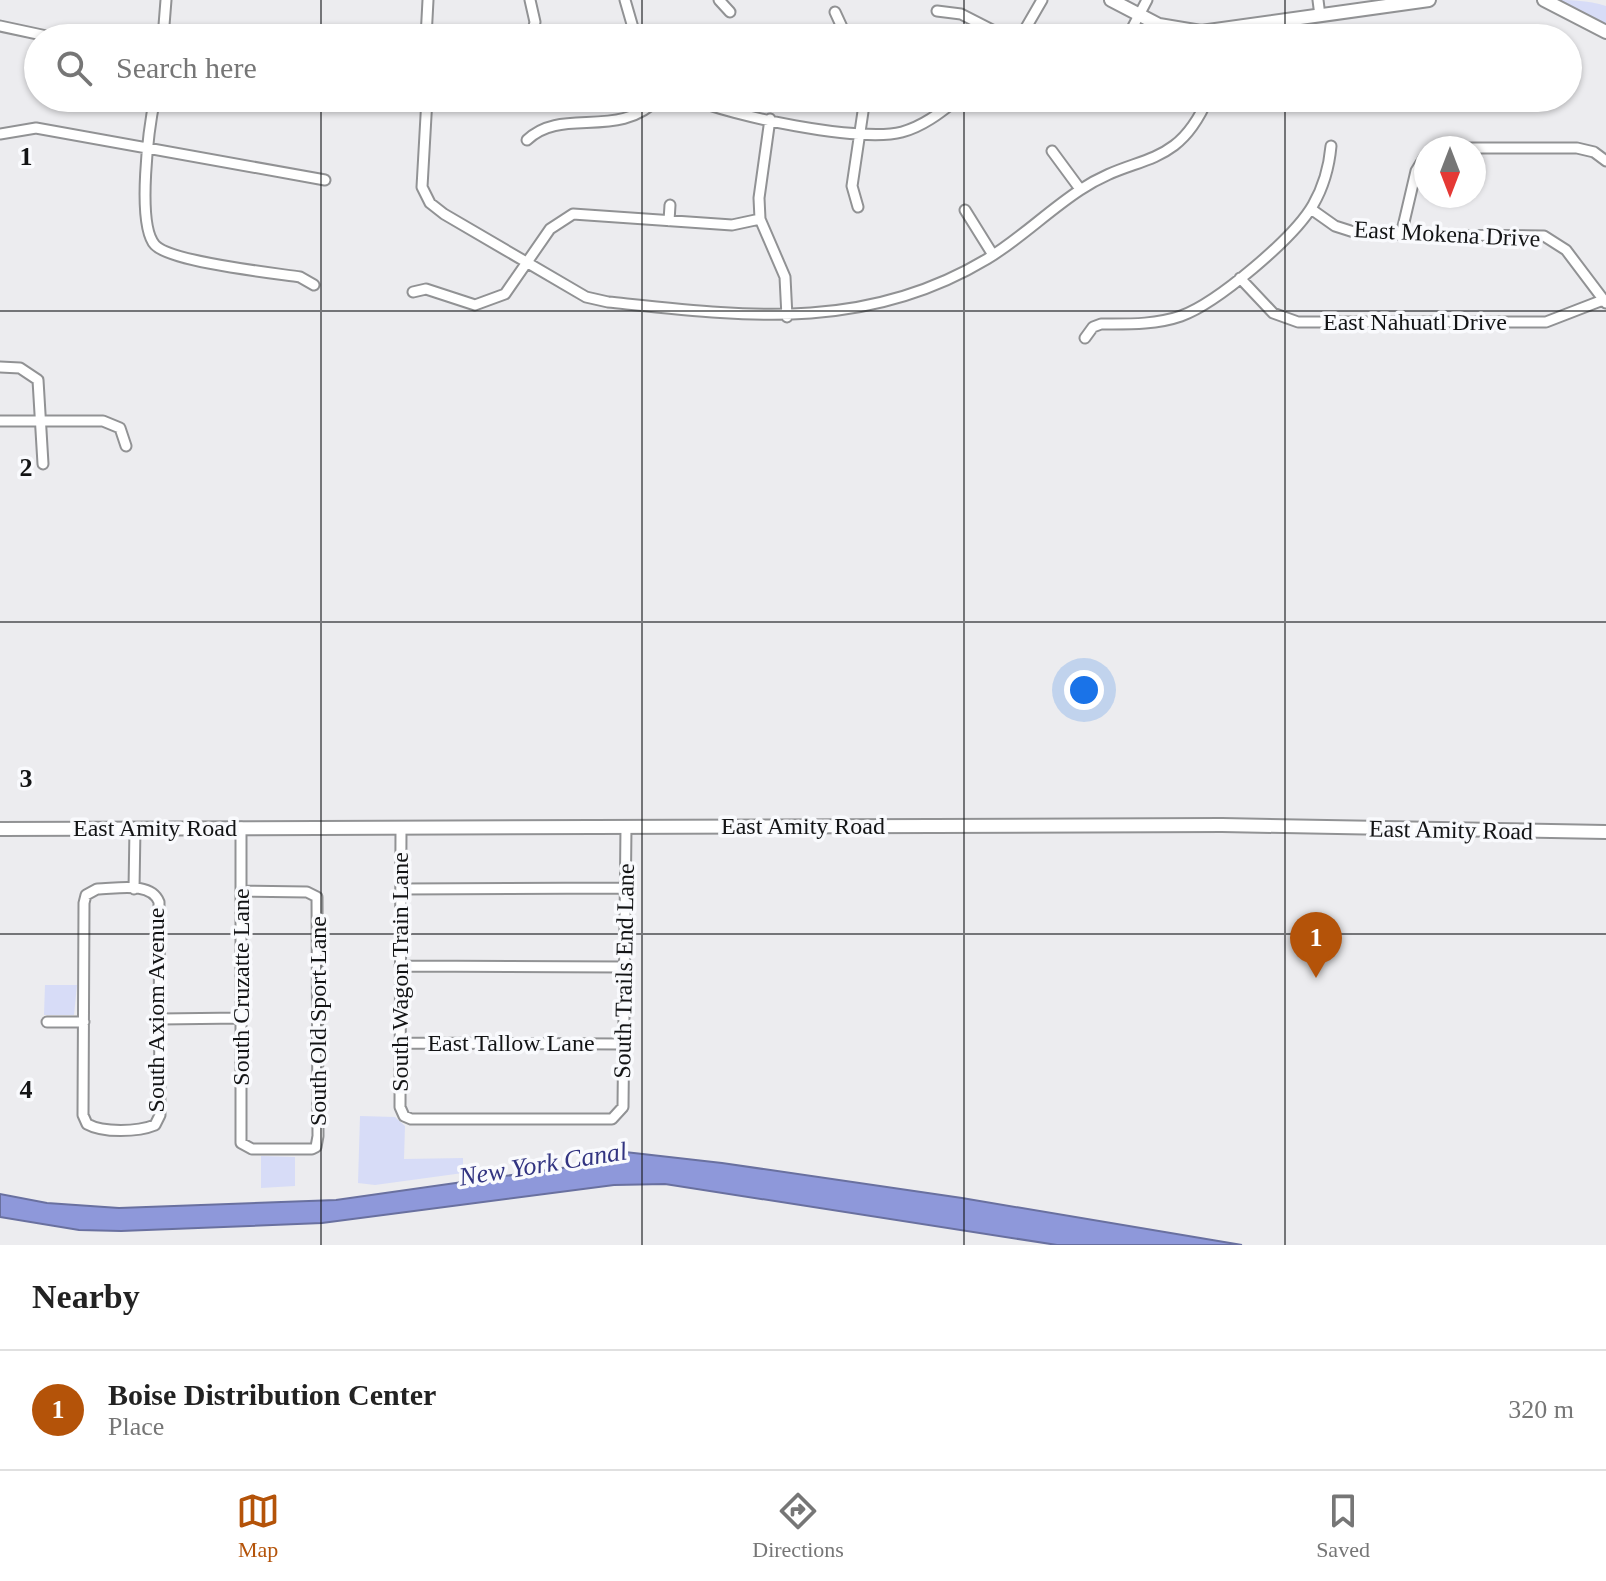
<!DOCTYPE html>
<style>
:root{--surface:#fff;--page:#f6f6f6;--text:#222;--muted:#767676;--line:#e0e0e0;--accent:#b45309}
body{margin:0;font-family:"Times New Roman",serif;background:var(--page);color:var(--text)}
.compass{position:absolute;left:1414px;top:136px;width:72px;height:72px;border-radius:50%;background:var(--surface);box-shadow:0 2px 6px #0004;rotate:180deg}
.you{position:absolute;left:1084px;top:690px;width:28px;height:28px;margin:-20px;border:6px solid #fff;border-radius:50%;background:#1a73e8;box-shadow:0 0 0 12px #1a73e833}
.badge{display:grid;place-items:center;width:52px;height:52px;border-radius:50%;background:var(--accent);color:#fff;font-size:26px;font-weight:700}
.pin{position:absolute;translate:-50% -66px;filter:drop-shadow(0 2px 4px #0008)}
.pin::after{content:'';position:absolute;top:42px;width:28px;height:24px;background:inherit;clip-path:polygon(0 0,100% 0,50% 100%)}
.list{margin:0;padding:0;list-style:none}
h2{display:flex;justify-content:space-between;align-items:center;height:104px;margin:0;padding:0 32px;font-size:34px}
h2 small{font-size:26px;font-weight:400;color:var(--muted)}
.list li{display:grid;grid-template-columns:52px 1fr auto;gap:24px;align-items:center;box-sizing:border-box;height:120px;padding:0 32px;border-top:2px solid var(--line)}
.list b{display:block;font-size:30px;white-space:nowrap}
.list p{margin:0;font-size:26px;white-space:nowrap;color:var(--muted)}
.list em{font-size:26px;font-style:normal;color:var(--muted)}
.icon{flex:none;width:44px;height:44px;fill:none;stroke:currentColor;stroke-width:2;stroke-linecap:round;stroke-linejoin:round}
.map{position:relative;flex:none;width:1606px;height:1245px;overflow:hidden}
.search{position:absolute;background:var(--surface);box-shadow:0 2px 6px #0004;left:24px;right:24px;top:24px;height:88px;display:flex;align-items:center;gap:20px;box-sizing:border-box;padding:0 28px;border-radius:44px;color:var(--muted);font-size:30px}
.sheet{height:224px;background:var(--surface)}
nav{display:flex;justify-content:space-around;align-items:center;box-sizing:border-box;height:112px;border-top:2px solid var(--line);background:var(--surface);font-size:22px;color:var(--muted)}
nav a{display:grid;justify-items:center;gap:4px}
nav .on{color:var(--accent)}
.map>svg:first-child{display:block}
.green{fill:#d7dcf7}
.water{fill:#8e98da;stroke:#69709f;stroke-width:2}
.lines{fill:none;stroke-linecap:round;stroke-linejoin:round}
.street-casing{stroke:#919294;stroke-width:13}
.secondary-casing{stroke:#919294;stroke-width:16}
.street{stroke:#fff;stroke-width:9}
.secondary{stroke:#fff;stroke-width:12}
.grid{fill:none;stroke:#131415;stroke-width:2;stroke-opacity:0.55}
.labels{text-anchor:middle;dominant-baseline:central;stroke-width:7;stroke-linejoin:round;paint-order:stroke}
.street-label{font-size:24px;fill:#131415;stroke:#f9fafd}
.water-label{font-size:26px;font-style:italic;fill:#323481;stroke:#f9fafd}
.grid-label{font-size:26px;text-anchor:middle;font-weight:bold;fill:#131415;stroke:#f9fafd;stroke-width:7;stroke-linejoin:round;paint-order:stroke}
</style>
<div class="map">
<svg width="1606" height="1245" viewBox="0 0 1606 1245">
<rect width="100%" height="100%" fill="#ececef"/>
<!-- green -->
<path class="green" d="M1548 0C1568 0 1588 0 1606 6V29Z
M45 985H77L74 1015H44Z
M360 1116 395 1117 405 1126 404 1159 463 1158V1173L375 1185 358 1183Z
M261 1156 295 1157V1186L261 1188Z"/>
<!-- water -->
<path class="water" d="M625 1152 722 1163 962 1198 1242 1245H1057L665 1184 614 1185 322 1223 121 1231 79 1230 0 1217V1194L47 1203 119 1208 336 1200 590 1164 615 1159V1153Z"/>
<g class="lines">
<defs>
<path id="street" d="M530 0 535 22 532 34
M625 0 636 38
M719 0 730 12
M1318 0 1320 16
M937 11 961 14 1008 38
M835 12 847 38
M0 26 56 38
M163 38 166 0
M426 38 428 0
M1020 38 1042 0
M1127 38 1147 0
M155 98C149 126 136 224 155 245 171 262 273 273 300 277L314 285
M427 98 422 187 430 203 444 214 586 297 608 302C743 316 864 333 987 259 1020 239 1048 211 1080 190 1136 152 1176 172 1208 98
M691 98C730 116 861 143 902 132 924 126 941 112 959 98
M770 119 759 198 760 219 785 277 787 317
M0 134 36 128 325 180
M527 140C562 106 618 141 659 98
M1443 148H1577L1594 152 1606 161
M1052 151 1080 189
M858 207 852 186 865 98
M1311 209 1335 226 1360 234 1544 236 1566 250 1606 303
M965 210 993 255
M669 221 670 205
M1401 235 1416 171 1426 155
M1240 278 1273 313 1298 322H1546L1603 300
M413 292 426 289 475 305 505 294 550 229 573 214 732 225 760 219
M1085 338 1093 327 1101 324C1128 324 1155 325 1181 316 1217 303 1294 238 1313 205 1324 186 1329 168 1331 146
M0 367 20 368 38 380 43 464
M0 421H103L120 428 126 446
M401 828 400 1107 404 1116 411 1119H612L623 1107 626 827
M97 889C116 889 151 881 159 902L160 1115 155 1125C138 1132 103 1133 87 1124L83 1115 84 903 86 895Z
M134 889 135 828
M401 889 625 888
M241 891 307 892 317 897 318 1136 316 1147 312 1149H252L241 1143V827
M400 966 624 967
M160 1019 241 1018
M47 1022H84
M400 1043 623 1044"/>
<path id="secondary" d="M1111 0 1159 25 1201 32 1429 0
M1544 0 1606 32
M0 829 1222 825 1606 832"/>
</defs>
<!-- street casing -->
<use href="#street" class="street-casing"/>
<!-- secondary casing -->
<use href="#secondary" class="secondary-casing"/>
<!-- street -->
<use href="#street" class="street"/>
<!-- secondary -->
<use href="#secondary" class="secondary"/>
</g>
<!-- grid -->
<path class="grid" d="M321 0V38M642 0V38M964 0V38M1285 0V38M321 98V1245M642 98V1245M964 98V1245M1285 98V1245M0 311H1606M0 622H1606M0 934H1606"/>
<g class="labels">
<!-- street labels -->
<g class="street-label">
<text transform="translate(1447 234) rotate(3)">East Mokena Drive</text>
<text x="1415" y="322">East Nahuatl Drive</text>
<text x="803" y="826">East Amity Road</text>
<text x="155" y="828">East Amity Road</text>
<text transform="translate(1451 830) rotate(1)">East Amity Road</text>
<text transform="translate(624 971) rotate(-89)">South Trails End Lane</text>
<text transform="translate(400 972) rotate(-90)">South Wagon Train Lane</text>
<text transform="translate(241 987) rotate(-90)">South Cruzatte Lane</text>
<text transform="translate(156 1010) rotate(-90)">South Axiom Avenue</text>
<text transform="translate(318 1021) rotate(-90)">South Old Sport Lane</text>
<text x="511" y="1043">East Tallow Lane</text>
</g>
<!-- water labels -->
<g class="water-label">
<text transform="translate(543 1164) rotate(-9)">New York Canal</text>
</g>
</g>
<g class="grid-label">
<text x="26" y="165">1</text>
<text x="26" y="476">2</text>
<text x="26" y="787">3</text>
<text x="26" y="1098">4</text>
</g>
</svg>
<svg class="compass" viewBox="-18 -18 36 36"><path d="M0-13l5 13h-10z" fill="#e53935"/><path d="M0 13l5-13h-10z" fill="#767676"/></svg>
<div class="you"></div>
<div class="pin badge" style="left:1316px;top:978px">1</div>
<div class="search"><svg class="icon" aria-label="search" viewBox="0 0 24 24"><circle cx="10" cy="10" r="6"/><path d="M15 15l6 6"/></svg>Search here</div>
</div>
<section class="sheet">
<h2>Nearby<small></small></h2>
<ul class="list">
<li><span class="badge">1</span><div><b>Boise Distribution Center</b><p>Place</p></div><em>320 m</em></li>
</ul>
</section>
<nav>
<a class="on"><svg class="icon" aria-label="map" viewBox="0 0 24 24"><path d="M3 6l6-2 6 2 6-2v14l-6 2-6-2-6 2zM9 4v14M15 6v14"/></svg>Map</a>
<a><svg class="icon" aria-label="directions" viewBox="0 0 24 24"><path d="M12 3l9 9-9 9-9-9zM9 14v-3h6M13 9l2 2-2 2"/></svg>Directions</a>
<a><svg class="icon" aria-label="saved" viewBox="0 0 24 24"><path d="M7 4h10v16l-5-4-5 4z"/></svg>Saved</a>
</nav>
